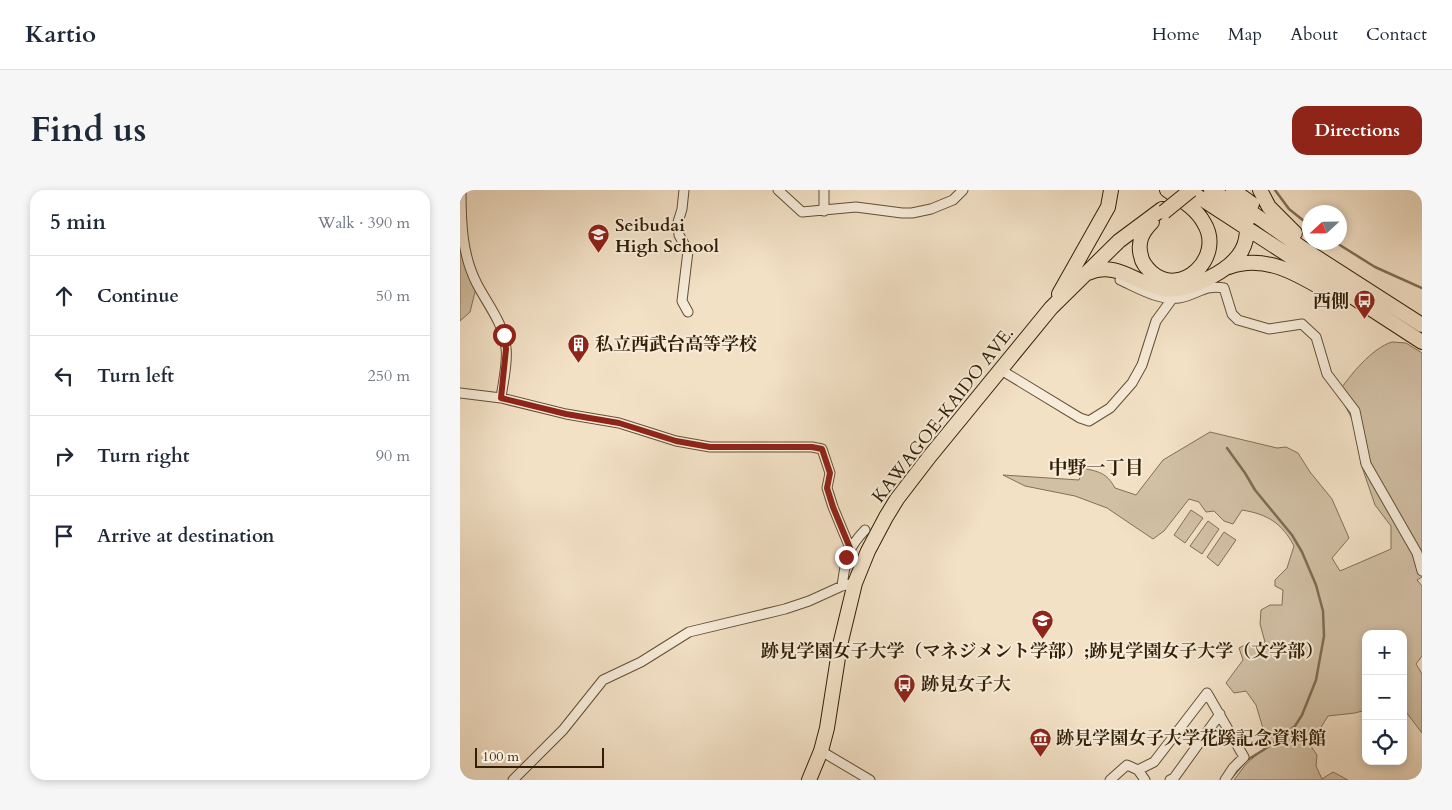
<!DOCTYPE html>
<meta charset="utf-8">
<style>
:root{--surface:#fff;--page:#f6f6f7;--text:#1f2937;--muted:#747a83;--line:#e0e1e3;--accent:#8f2418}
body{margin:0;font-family:Cardo,"Noto Serif JP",serif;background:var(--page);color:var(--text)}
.controls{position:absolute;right:15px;bottom:15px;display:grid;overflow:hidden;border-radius:10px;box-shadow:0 2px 8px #0003}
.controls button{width:45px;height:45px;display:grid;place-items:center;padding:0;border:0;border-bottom:1px solid var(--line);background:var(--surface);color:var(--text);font:25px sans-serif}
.compass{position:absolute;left:842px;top:15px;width:45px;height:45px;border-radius:50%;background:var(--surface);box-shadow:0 2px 8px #0003;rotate:248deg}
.scale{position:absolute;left:15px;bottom:12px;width:129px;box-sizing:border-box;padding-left:5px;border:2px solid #321f05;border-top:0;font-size:14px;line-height:18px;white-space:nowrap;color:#321f05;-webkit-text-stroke:4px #f7ecda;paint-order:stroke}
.stop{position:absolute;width:15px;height:15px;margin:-11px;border:4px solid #8f2418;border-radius:50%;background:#fff}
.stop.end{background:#8f2418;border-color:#fff;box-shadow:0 1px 5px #0008}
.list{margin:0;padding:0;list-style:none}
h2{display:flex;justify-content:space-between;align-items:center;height:65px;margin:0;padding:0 20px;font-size:21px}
h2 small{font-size:16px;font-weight:400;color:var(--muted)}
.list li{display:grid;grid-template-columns:32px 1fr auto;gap:15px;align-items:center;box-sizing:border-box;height:80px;padding:0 20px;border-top:1px solid var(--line)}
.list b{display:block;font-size:19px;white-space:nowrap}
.list em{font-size:16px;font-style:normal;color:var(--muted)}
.icon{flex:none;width:28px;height:28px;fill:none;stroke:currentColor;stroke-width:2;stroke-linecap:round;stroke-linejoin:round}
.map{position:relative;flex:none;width:962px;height:590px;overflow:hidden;border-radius:15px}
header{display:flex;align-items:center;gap:30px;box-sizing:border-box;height:70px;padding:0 25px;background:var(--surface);border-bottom:1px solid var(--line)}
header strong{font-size:24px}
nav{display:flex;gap:28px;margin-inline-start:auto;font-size:18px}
.intro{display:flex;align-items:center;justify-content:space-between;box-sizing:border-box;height:120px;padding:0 30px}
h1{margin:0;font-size:35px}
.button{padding:12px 22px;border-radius:15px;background:var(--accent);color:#fff;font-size:18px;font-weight:700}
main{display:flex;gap:30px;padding:0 30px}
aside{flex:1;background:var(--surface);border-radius:15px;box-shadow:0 2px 8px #0003}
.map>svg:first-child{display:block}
.green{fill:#d2c0a5;stroke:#827055}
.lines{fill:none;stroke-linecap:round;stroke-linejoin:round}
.stream{stroke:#7e6c51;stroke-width:2.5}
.minor-casing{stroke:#625035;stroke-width:11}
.highway-casing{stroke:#321f05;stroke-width:16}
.minor{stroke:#f7ecda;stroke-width:9}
.highway{stroke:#f3e1c6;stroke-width:14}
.highway-bridge-casing{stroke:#321f05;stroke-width:16;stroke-linecap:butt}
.highway-bridge{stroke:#f3e1c6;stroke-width:14}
.route{stroke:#8f2418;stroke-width:6}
.labels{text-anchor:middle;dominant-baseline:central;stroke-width:4;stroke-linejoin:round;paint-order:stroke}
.poi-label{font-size:18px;font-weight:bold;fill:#321f05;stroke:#f7ecda;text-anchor:start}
.street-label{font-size:18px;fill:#321f05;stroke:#f7ecda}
.neighbourhood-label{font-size:19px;font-weight:bold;fill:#321f05;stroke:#f7ecda}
</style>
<header>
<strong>Kartio</strong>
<nav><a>Home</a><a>Map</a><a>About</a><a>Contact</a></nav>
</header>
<div class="intro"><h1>Find us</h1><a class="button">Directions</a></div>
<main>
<aside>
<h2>5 min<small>Walk · 390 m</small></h2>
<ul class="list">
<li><svg class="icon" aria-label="ahead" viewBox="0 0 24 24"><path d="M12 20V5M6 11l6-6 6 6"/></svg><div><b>Continue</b></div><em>50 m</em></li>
<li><svg class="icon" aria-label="left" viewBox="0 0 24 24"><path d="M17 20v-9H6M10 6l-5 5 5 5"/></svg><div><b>Turn left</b></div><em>250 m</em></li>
<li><svg class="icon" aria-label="right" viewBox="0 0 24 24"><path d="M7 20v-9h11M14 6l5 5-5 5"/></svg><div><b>Turn right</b></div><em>90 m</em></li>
<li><svg class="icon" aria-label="arrive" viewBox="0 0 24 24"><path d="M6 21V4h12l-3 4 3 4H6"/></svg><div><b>Arrive at destination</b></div></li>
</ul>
</aside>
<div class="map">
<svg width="962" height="590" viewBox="0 0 962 590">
<rect width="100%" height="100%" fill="#f3e1c6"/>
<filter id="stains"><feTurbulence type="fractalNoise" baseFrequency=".004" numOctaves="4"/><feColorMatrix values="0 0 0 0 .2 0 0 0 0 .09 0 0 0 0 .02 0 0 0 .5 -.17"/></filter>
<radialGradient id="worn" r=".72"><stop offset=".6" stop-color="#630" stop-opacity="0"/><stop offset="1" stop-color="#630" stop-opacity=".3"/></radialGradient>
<!-- green -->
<path class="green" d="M5 58 17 94 10 122 0 131V61Z
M932 152 946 153 962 163V387L957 390 962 396V466L956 474 962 484V543L943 518V444H906V520L895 523 868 526 850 555 857 565 856 576 862 589 873 582 888 590H774L786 574 808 555 796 515 786 501 774 503 766 493 783 470 779 458 787 454 792 457 805 452 800 434 801 420 810 415H822L823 400 815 396V390L827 378 834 356C822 333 807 324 782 320L773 334 764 331 754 321 746 322 739 312 729 309 704 341 693 349 647 318 615 306 565 296 543 285 619 290 623 278C639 282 646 282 655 298L676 305 703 270 750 242 817 258 826 257 838 263 850 282 872 309 889 348 872 368 880 381 931 359V336L915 315 901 274 896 236 878 203C890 185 912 158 932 152Z
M731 320 743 328 725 353 714 345Z
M748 331 759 339 742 364 730 356Z
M764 342 776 350 758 376 747 367Z"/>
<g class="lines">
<!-- stream -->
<path class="stream" d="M815 0 829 19 849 35
M875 52 915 77 962 98
M767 258 785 283 795 300 832 345 842 362 856 395 863 421 864 446 856 490 842 525 835 536 805 559 787 570
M772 587 783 574"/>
<defs>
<path id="minor" d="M1 0C1 33 2 65 17 94 28 115 44 134 46 158 48 173 43 192 41 208
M224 0 222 19 218 32 219 45 228 61 222 111 228 122
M318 0 342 22 396 17 442 23H452L471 19 493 10 503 0
M364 21V0
M660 90C678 98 699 111 719 108 737 105 745 94 764 98L772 124 778 130 809 139 842 134 856 147 867 184 895 221 906 274 957 363 962 381
M541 180 620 228 629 231 650 218 672 193 682 175 696 131 712 109
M0 203 41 208 106 224 159 233 216 251 250 257H352L362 259 370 283 367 298 373 317 390 358
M382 396C386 369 386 360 405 340
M361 561 410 590
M678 580 694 572 747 503 784 567 773 578 765 590
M53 590 103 540 143 490 181 472 229 442 325 419 349 411 382 396 395 393
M650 590 667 575 678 580 685 590
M710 590 714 588 760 524"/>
<path id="highway" d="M728 0 962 152
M773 0 792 14
M800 0 809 17 835 43
M778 13 842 58 962 135
M692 32C682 42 677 52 681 66 682 73 686 77 691 82 721 109 765 67 744 33 736 18 720 9 707 0
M769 77C810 62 846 90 880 109
M628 83C655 70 677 94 703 99 727 103 771 81 782 60 786 53 787 45 787 37 786 19 765 9 751 0
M599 104 648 17 651 0
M349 590 361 561 367 538 380 455 395 393 408 361 426 327 437 309 470 266 591 118 659 51 702 19"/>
</defs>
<!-- minor casing -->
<use href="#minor" class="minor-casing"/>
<!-- highway casing -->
<use href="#highway" class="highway-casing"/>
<!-- minor -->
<use href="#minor" class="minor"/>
<!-- highway -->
<use href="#highway" class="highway"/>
<defs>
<path id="highway-bridge" d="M704 22 731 0"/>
</defs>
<!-- highway-bridge casing -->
<use href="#highway-bridge" class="highway-bridge-casing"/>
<!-- highway-bridge -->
<use href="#highway-bridge" class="highway-bridge"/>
</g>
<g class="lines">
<!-- route -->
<path class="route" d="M44 145 46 159 41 208 106 224 159 233 216 251 250 257H352L362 259 370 283 367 298 373 317 390 358 386 367"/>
</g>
<!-- icons -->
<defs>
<symbol id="school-pin" viewBox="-11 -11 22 30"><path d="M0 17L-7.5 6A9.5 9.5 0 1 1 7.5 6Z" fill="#8f2418" stroke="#f7ecda"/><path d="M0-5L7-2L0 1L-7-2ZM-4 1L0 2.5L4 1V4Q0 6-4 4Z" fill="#fff"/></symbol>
<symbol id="bus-pin" viewBox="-11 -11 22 30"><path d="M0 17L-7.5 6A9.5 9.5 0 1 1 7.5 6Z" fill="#8f2418" stroke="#f7ecda"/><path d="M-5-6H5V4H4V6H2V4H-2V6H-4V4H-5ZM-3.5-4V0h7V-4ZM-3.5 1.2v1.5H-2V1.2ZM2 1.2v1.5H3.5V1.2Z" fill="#fff"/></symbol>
<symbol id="building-pin" viewBox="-11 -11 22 30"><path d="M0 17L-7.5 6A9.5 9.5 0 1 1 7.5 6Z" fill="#8f2418" stroke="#f7ecda"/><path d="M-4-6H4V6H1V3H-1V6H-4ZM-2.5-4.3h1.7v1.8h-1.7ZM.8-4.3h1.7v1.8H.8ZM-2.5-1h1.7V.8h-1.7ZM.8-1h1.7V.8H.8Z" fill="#fff"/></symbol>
<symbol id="university-pin" viewBox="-11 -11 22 30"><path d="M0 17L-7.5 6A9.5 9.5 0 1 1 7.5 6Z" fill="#8f2418" stroke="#f7ecda"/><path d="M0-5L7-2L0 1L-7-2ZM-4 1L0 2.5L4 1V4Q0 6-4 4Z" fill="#fff"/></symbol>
<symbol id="museum-pin" viewBox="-11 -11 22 30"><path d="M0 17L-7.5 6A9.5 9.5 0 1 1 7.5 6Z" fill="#8f2418" stroke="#f7ecda"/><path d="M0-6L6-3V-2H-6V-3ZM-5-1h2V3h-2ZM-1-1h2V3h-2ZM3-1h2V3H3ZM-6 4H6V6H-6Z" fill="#fff"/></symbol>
</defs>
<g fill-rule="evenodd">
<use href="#school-pin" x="126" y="32" width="25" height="34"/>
<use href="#bus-pin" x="892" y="98" width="25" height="34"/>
<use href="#building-pin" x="106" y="142" width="25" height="34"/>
<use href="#university-pin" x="570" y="418" width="25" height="34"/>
<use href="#bus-pin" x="432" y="482" width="25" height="34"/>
<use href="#museum-pin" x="568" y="536" width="25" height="34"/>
</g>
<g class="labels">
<!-- poi labels -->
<g class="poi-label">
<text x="155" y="35">Seibudai<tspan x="155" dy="21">High School</tspan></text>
<text x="889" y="111" text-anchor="end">西側</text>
<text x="135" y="154">私立西武台高等学校</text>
<text x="582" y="461" text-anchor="middle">跡見学園女子大学（マネジメント学部）;跡見学園女子大学（文学部）</text>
<text x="461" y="494">跡見女子大</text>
<text x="596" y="548">跡見学園女子大学花蹊記念資料館</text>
</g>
<!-- street labels -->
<g class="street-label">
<text transform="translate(483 225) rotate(-52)">KAWAGOE-KAIDO AVE.</text>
</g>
<!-- neighbourhood labels -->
<g class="neighbourhood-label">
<text x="636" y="278">中野一丁目</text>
</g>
</g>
<rect width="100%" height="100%" filter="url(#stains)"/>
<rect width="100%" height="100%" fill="url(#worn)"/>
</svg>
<div class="controls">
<button>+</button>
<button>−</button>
<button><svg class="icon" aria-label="locate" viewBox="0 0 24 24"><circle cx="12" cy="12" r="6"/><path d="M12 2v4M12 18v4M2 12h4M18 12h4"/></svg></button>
</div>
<svg class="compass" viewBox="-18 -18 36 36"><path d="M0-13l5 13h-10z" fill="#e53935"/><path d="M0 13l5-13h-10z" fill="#747a83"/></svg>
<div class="scale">100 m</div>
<div class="stop" style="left:44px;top:145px"></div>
<div class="stop end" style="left:386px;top:367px"></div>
</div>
</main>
